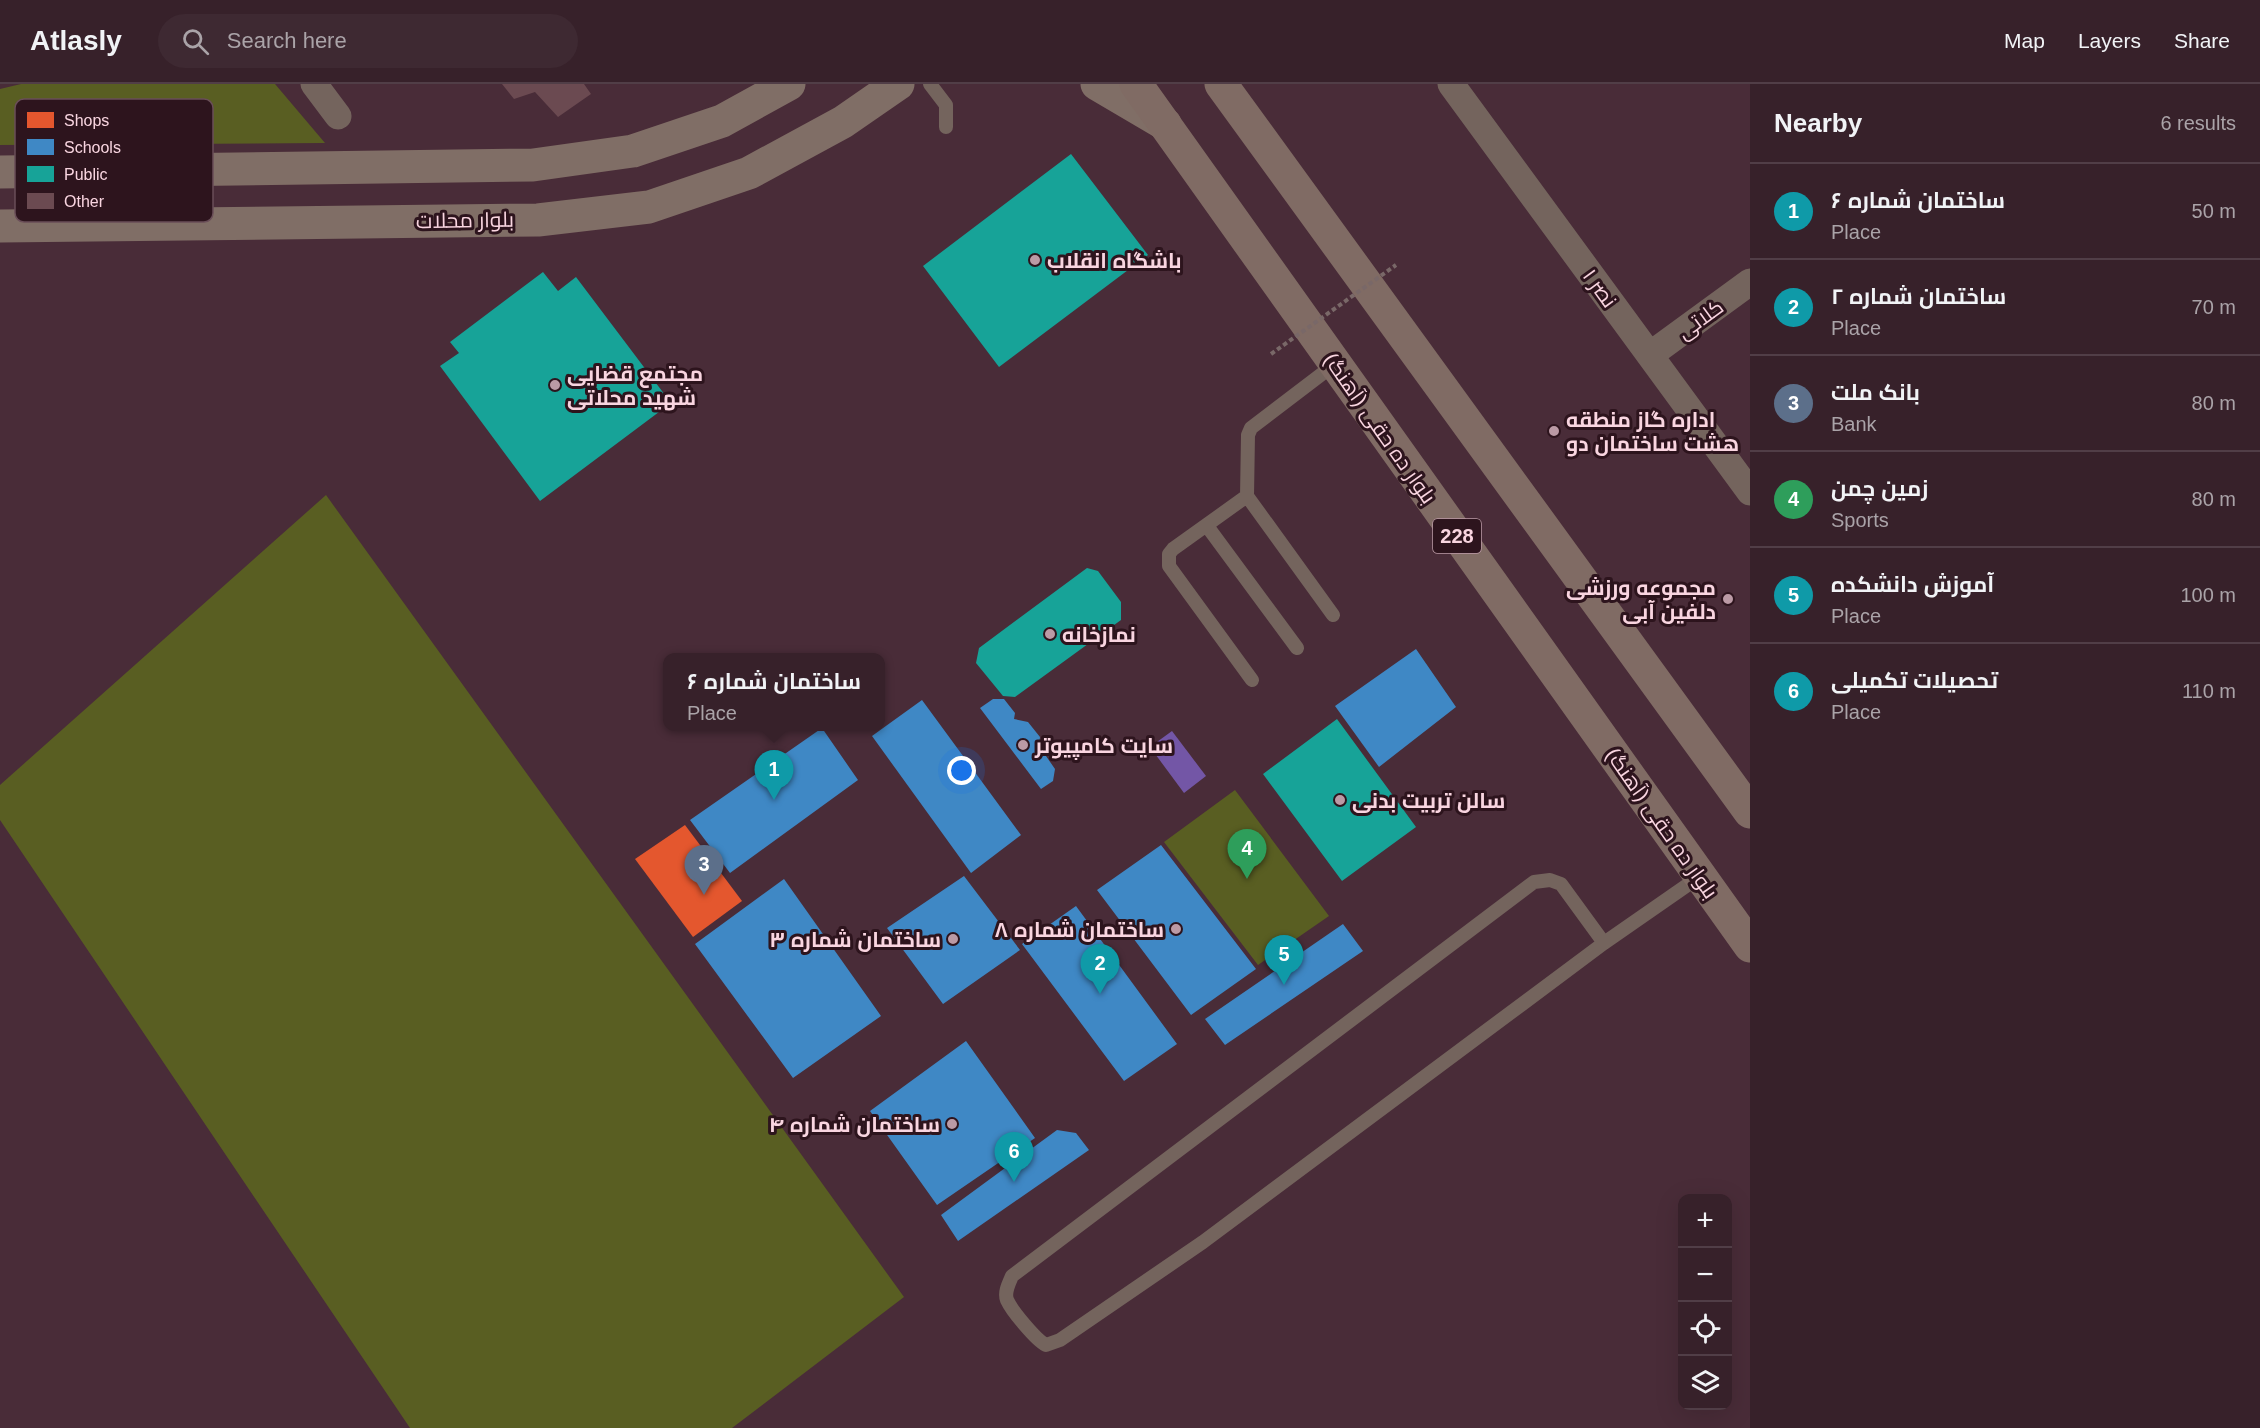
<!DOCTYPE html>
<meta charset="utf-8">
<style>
:root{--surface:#37212a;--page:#3e2932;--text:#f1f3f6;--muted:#aaa3a8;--line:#513e47;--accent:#95b2f1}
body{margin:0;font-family:Helvetica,Cairo,sans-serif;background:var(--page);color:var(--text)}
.controls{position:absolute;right:18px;bottom:18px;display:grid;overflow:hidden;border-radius:12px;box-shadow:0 6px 24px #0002}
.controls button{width:54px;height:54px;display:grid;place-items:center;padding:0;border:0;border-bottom:2px solid var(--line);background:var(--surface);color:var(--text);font:30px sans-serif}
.you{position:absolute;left:962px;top:687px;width:21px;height:21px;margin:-15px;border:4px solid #fff;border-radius:50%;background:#1a73e8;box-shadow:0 0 0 9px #1a73e833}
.badge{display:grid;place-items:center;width:39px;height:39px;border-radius:50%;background:var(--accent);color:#fff;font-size:20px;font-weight:700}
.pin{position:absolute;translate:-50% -50px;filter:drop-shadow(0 2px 3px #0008)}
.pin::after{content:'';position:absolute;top:32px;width:21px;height:18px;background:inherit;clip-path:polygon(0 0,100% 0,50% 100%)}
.popup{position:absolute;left:663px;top:569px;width:222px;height:78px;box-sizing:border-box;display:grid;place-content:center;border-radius:12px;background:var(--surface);filter:drop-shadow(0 2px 4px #0005);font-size:20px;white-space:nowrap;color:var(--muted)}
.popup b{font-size:22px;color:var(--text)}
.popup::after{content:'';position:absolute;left:50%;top:100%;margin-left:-12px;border:12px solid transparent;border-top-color:var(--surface)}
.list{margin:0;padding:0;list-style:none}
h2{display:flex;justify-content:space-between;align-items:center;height:78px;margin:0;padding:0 24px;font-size:26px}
h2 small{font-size:20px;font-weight:400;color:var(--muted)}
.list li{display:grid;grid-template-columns:39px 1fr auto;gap:18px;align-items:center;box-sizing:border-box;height:96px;padding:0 24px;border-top:2px solid var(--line)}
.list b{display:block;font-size:22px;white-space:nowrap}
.list p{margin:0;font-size:20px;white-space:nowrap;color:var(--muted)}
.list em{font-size:20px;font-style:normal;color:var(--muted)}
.icon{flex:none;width:33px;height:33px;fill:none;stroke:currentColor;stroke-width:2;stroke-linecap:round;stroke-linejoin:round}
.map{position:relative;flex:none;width:1750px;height:1344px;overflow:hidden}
header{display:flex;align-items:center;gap:36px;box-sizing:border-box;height:84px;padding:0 30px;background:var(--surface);border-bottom:2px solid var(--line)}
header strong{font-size:28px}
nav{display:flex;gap:33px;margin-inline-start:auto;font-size:21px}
.search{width:420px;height:54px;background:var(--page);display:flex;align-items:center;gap:15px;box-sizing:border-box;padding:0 21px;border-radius:33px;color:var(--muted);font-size:22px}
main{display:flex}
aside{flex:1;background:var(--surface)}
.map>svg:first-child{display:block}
.green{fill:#595e22}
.water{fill:#7356a6}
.shops{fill:#e4572e}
.schools{fill:#3f88c5}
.public{fill:#17a398}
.building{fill:#6b4a51}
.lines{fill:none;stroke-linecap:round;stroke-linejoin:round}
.service{stroke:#74645d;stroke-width:14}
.minor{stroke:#74645d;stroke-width:27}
.secondary{stroke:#806e66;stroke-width:33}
.primary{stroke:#806b64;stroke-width:33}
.path-bridge{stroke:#796868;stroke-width:4;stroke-dasharray:4.5 3;stroke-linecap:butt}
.poi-dot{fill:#bb9aa5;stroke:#2d141d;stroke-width:2}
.labels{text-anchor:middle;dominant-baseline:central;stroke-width:6;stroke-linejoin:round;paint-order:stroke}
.shield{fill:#2d141d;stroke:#bc9ba6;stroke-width:1.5}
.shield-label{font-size:20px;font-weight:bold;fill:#f9d5e0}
.street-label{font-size:21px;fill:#f9d5e0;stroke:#2d141d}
.poi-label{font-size:21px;font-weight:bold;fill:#f9d5e0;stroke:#2d141d;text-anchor:start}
.key{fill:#2d141d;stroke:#6a4e58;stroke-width:1.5}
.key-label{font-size:16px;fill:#f9d5e0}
</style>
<header>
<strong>Atlasly</strong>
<div class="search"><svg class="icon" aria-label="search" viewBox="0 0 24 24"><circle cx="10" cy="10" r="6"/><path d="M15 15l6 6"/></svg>Search here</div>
<nav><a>Map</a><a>Layers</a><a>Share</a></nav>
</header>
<main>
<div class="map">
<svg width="1750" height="1344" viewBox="0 0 1750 1344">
<rect width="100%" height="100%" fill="#492c38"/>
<!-- green -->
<path class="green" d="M21 0H275L325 59 0 61V5Z
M326 411 904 1213 732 1344H410L0 736V701Z
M1235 706 1329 832 1258 881 1164 758Z"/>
<!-- water -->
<path class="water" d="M1172 647 1206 692 1184 709 1150 663Z"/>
<!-- shops -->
<path class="shops" d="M685 741 742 817 693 853 635 775Z"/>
<!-- schools -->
<path class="schools" d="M1416 565 1456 623 1379 683 1335 622Z
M993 615H1004L1015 629 1014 635 1028 638 1040 653 1038 669 1046 672 1055 685 1053 697 1041 705 980 624Z
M922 616 1021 751 971 789 872 652Z
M822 644 858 696 730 789 690 736Z
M1161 761 1256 885 1191 931 1097 806Z
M964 792 1020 866 943 920 887 844Z
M784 795 881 932 793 994 695 860Z
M1076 822 1177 960 1124 997 1022 860Z
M1343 840 1363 867 1225 961 1205 935Z
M966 957 1035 1054 937 1121 870 1027Z
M1057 1046 1076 1049 1089 1066 958 1157 941 1131Z"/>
<!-- public -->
<path class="public" d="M1071 70 1148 171 999 283 923 182Z
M543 188 558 207 576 193 671 319 540 417 440 282 459 269 450 258Z
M1087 484 1098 487 1121 518V536L1015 613 1003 612 976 579 979 564Z
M1337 635 1416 743 1342 797 1263 690Z"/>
<!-- building -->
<path class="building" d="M502 0H584L591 10 558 33 535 8 514 15Z"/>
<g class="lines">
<!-- service -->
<path class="service" d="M930 0 946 21V43
M1247 412 1173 465 1169 470V482L1252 596
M1207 442 1297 564
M1333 531 1247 412 1248 351 1251 344 1335 280
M1604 859 1561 800 1550 796 1534 798 1012 1192C1009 1199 1004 1208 1007 1216 1012 1227 1036 1256 1046 1261L1060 1256 1203 1158 1604 859 1699 793"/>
<!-- minor -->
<path class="minor" d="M314 0 338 32
M1451 0 1750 408
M1650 271 1750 198"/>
<!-- secondary -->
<path class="secondary" d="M1097 0 1165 40
M0 88 533 81 633 67 722 37 789 0
M0 142 538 136 649 123 749 89 843 38 898 0"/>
<!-- primary -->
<path class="primary" d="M1136 0 1750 862
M1221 0 1750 728"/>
<!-- path-bridge -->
<path class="path-bridge" d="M1271 270 1396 181"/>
</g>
<!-- markers -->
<g class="poi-dot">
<circle cx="1035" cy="176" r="6"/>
<circle cx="555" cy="301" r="6"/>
<circle cx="1554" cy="347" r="6"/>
<circle cx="1728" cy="515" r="6"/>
<circle cx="1050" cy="550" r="6"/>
<circle cx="1023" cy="661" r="6"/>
<circle cx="1340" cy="716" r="6"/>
<circle cx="1176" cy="845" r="6"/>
<circle cx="953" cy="855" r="6"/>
<circle cx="952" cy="1040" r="6"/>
</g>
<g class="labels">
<!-- shield labels -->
<rect class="shield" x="1433" y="435" width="48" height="34" rx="4.5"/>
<g class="shield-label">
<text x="1457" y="452">228</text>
</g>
<!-- street labels -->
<g class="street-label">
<text transform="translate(465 136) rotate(-1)">بلوار محلات</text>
<text transform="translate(1600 204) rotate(54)">نصر ۱</text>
<text transform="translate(1700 235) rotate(-36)">کلاتی</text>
<text transform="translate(1380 344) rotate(55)">بلوار ده حقی (آهنگ)</text>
<text transform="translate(1662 739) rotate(55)">بلوار ده حقی (آهنگ)</text>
</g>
<!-- poi labels -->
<g class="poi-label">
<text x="1047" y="176">باشگاه انقلاب</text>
<text x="567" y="289">مجتمع قضایی<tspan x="567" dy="24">شهید محلاتی</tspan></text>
<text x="1566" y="335">اداره گاز منطقه<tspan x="1566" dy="24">هشت ساختمان دو</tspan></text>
<text x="1716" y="503" text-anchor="end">مجموعه ورزشی<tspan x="1716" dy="24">دلفین آبی</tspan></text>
<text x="1062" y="550">نمازخانه</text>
<text x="1035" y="661">سایت کامپیوتر</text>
<text x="1352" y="716">سالن تربیت بدنی</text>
<text x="1164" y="845" text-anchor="end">ساختمان شماره ۸</text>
<text x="941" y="855" text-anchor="end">ساختمان شماره ۳</text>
<text x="940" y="1040" text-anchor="end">ساختمان شماره ۴</text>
</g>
</g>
<!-- legend -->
<rect x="15" y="15" width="198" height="123" rx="9" class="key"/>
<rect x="27" y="28" width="27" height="16" fill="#e4572e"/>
<rect x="27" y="55" width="27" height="16" fill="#3f88c5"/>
<rect x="27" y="82" width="27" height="16" fill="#17a398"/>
<rect x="27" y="109" width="27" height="16" fill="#6b4a51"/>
<g class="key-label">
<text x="64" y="42">Shops</text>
<text x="64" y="69">Schools</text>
<text x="64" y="96">Public</text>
<text x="64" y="123">Other</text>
</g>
</svg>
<div class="controls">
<button>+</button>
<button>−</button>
<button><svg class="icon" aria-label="locate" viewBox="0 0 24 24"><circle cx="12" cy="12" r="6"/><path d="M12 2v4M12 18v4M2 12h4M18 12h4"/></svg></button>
<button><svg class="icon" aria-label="layers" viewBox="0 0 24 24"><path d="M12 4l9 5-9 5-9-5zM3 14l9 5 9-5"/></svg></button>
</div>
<div class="you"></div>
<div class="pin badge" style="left:774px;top:716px;background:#0f9aa8">1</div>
<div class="popup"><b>ساختمان شماره ۶</b>Place</div>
<div class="pin badge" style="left:1100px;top:910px;background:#0f9aa8">2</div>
<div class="pin badge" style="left:704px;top:811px;background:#5c6f8a">3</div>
<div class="pin badge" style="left:1247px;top:795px;background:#2e9e5b">4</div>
<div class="pin badge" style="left:1284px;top:901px;background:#0f9aa8">5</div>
<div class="pin badge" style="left:1014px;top:1098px;background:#0f9aa8">6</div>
</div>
<aside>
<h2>Nearby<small>6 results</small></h2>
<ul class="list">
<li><span class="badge" style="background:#0f9aa8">1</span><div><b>ساختمان شماره ۶</b><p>Place</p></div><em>50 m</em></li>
<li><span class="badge" style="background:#0f9aa8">2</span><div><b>ساختمان شماره ۲</b><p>Place</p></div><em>70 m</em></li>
<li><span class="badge" style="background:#5c6f8a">3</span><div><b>بانک ملت</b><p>Bank</p></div><em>80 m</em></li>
<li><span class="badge" style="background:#2e9e5b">4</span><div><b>زمین چمن</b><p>Sports</p></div><em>80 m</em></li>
<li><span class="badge" style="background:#0f9aa8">5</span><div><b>آموزش دانشکده</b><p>Place</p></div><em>100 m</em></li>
<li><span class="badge" style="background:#0f9aa8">6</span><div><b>تحصیلات تکمیلی</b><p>Place</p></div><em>110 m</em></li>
</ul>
</aside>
</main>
